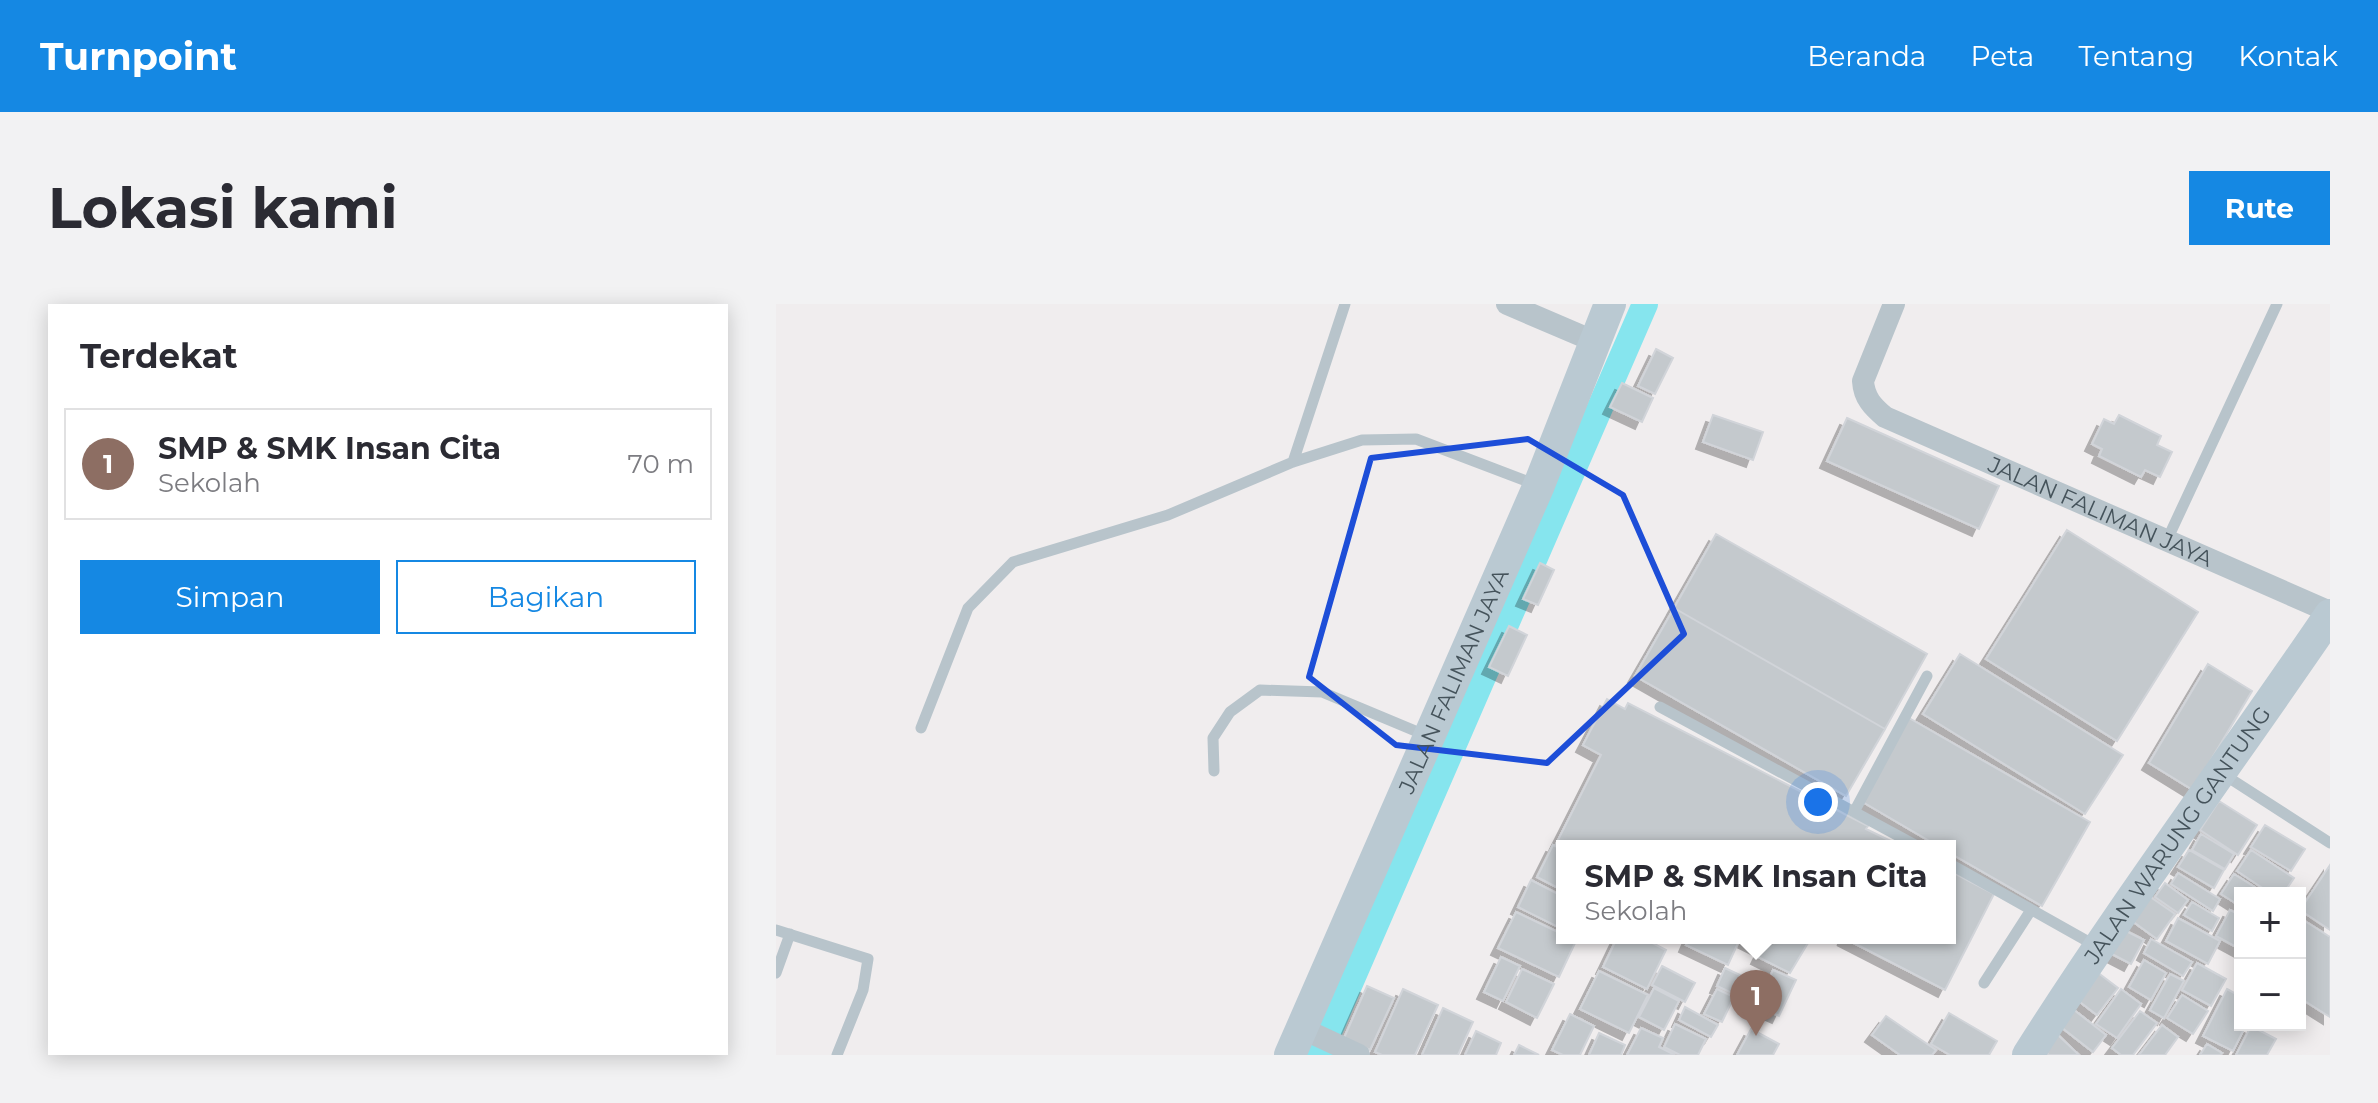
<!DOCTYPE html>
<html lang="id">
<meta charset="utf-8">
<style>
:root{--surface:#fff;--page:#f2f2f3;--text:#2b2b33;--muted:#7c7c81;--line:#e1e1e2;--accent:#1588e3}
body{margin:0;font-family:Montserrat,sans-serif;background:var(--page);color:var(--text)}
.controls{position:absolute;right:24px;bottom:24px;display:grid;overflow:hidden;border-radius:0px;box-shadow:0 4px 20px #0003}
.controls button{width:72px;height:72px;display:grid;place-items:center;padding:0;border:0;border-bottom:2px solid var(--line);background:var(--surface);color:var(--text);font:40px sans-serif}
.you{position:absolute;left:1042px;top:498px;width:28px;height:28px;margin:-20px;border:6px solid #fff;border-radius:50%;background:#1a73e8;box-shadow:0 0 0 12px #1a73e833}
.badge{display:grid;place-items:center;width:52px;height:52px;border-radius:50%;background:var(--accent);color:#fff;font-size:26px;font-weight:700}
.pin{position:absolute;translate:-50% -66px;filter:drop-shadow(0 2px 4px #0008)}
.pin::after{content:'';position:absolute;top:42px;width:28px;height:24px;background:inherit;clip-path:polygon(0 0,100% 0,50% 100%)}
.popup{position:absolute;left:780px;top:536px;width:400px;height:104px;box-sizing:border-box;display:grid;place-content:center;border-radius:0px;background:var(--surface);filter:drop-shadow(0 2px 6px #0005);font-size:26px;white-space:nowrap;color:var(--muted)}
.popup b{font-size:30px;color:var(--text)}
.popup::after{content:'';position:absolute;left:50%;top:100%;margin-left:-16px;border:16px solid transparent;border-top-color:var(--surface)}
.list{margin:0;padding:0;list-style:none}
h2{display:flex;justify-content:space-between;align-items:center;height:104px;margin:0;padding:0 32px;font-size:34px}
h2 small{font-size:26px;font-weight:400;color:var(--muted)}
.list li{display:grid;grid-template-columns:52px 1fr auto;gap:24px;align-items:center;box-sizing:border-box;height:112px;margin:0 16px 16px;padding:0 16px;border:2px solid var(--line);border-radius:0px}
.list b{display:block;font-size:30px;white-space:nowrap}
.list p{margin:0;font-size:26px;white-space:nowrap;color:var(--muted)}
.list em{font-size:26px;font-style:normal;color:var(--muted)}
.actions{display:flex;gap:16px;padding:24px 32px}
.actions a{flex:1;padding:18px 0;border:2px solid var(--accent);border-radius:0px;text-align:center;font-size:28px;color:var(--accent)}
.actions .main{background:var(--accent);color:#fff}
.map{position:relative;flex:none;width:1554px;height:751px;overflow:hidden;border-radius:0px}
header{display:flex;align-items:center;gap:48px;box-sizing:border-box;height:112px;padding:0 40px;background:var(--accent);color:#fff}
header strong{font-size:38px}
nav{display:flex;gap:44px;margin-inline-start:auto;font-size:28px}
.intro{display:flex;align-items:center;justify-content:space-between;box-sizing:border-box;height:192px;padding:0 48px}
h1{margin:0;font-size:56px}
.button{padding:20px 36px;border-radius:0px;background:var(--accent);color:#fff;font-size:28px;font-weight:700}
main{display:flex;gap:48px;padding:0 48px}
aside{flex:1;background:var(--surface);border-radius:0px;box-shadow:0 4px 20px #0003}
.map>svg:first-child{display:block}
.lines{fill:none;stroke-linecap:round;stroke-linejoin:round}
.canal{stroke:#86e5ee;stroke-width:26}
.building{fill:#c4c9cd;stroke:#d1d4d9;stroke-width:2;filter:url(#shadow)}
.lane{stroke:#b8c4cb;stroke-width:11}
.street{stroke:#b8c4cb;stroke-width:22}
.secondary{stroke:#bac9d2;stroke-width:32}
.marked{fill:none;stroke:#1d4ed8;stroke-width:6;stroke-linejoin:round}
.labels{text-anchor:middle;dominant-baseline:central;stroke-width:7;stroke-linejoin:round;paint-order:stroke}
.street-label{font-size:22px;fill:#45535b;stroke:#fff}
</style>
<header>
<strong>Turnpoint</strong>
<nav><a>Beranda</a><a>Peta</a><a>Tentang</a><a>Kontak</a></nav>
</header>
<div class="intro"><h1>Lokasi kami</h1><a class="button">Rute</a></div>
<main>
<aside>
<h2>Terdekat<small></small></h2>
<ul class="list">
<li><span class="badge" style="background:#8d6e63">1</span><div><b>SMP &amp; SMK Insan Cita</b><p>Sekolah</p></div><em>70 m</em></li>
</ul>
<div class="actions"><a class="main">Simpan</a><a>Bagikan</a></div>
</aside>
<div class="map">
<svg width="1554" height="751" viewBox="0 0 1554 751">
<defs>
<filter id="shadow"><feDropShadow dx="-7" dy="7" stdDeviation="0" flood-color="#0004"/></filter>
</defs>
<rect width="100%" height="100%" fill="#f0edee"/>
<g class="lines">
<!-- canal -->
<path class="canal" d="M543 751 869 0"/>
</g>
<!-- building -->
<path class="building" d="M880 45 897 54 879 90 862 82Z
M846 79 877 94 866 118 834 103Z
M937 111 987 128 977 156 927 138Z
M1343 111 1385 132 1381 141 1396 148 1384 173 1369 166 1365 173 1323 152 1326 145 1316 140 1328 115 1338 120Z
M1071 114 1223 182 1203 225 1051 157Z
M1291 226 1422 308 1341 437 1210 355Z
M940 230 1151 350 1109 425 898 304Z
M764 259 778 266 762 301 747 295Z
M898 304 1109 425 1070 492 859 372Z
M733 322 751 331 732 372 713 363Z
M1184 350 1347 451 1309 510 1147 410Z
M1432 360 1476 387 1417 486 1373 459Z
M831 395 849 405 852 399 1092 522 1090 525 1125 542 786 543 780 540 825 451 807 441Z
M1133 414 1314 518 1266 602 1174 549V542H1162L1085 497Z
M1443 497 1481 521 1462 551 1424 526Z
M1489 521 1529 545 1515 567 1475 543Z
M1425 530 1458 550 1449 565 1416 546Z
M777 541 786 545V586L761 573Z
M1413 546 1448 566 1438 584 1402 563Z
M1475 546 1518 574 1508 589H1494L1461 567Z
M1554 561V626L1524 606Z
M1174 567 1218 590 1169 686 1068 634H1174Z
M1402 569 1444 595 1437 607 1395 580Z
M1458 570 1488 589H1464V602L1445 590Z
M755 576 786 592V625L742 603Z
M1389 579 1412 596 1402 609 1379 593Z
M1370 590 1399 610 1381 635 1352 614Z
M1416 598 1443 614 1436 627 1408 611Z
M1454 606 1464 611V645L1440 632Z
M740 608 786 630V634L800 637 783 673 722 644Z
M1402 614 1444 637 1432 660 1390 637Z
M1524 614 1554 633V713L1524 694Z
M1346 625 1368 636 1355 660 1334 649Z
M841 634H867L890 646 871 685 827 663Z
M913 634H951L962 639 952 661 910 641Z
M964 634H1035L1014 669 982 653 986 645Z
M1375 635 1416 658 1407 672 1368 649Z
M725 653 744 662 727 697 708 688Z
M1368 656 1390 669 1375 696 1353 683Z
M1421 659 1450 675 1435 702 1406 686Z
M886 662 919 679 909 698 876 681Z
M949 664 985 681 977 699 941 682Z
M746 665 778 680 761 714 730 698Z
M997 666 1020 676 1003 712 981 702Z
M823 667 872 691 853 729 804 705Z
M1321 668 1342 684 1321 711 1300 695Z
M1394 670 1408 677 1388 714 1374 706Z
M591 682 618 694 594 746 568 734Z
M878 684 903 697 888 726 863 713Z
M627 685 662 701 639 751H606L599 748Z
M941 685 958 693 946 718 928 710Z
M1345 685 1365 700 1341 734 1320 720Z
M1451 685 1464 692V721H1470L1457 747 1427 732Z
M1406 691 1432 707 1417 730 1391 714Z
M1293 702 1330 731 1317 748 1280 719Z
M909 703 942 721 935 733 903 716Z
M667 704 697 718 682 751H646Z
M1364 707 1381 719 1357 751H1345L1336 744Z
M1173 709 1221 737 1213 751H1174L1155 740Z
M794 710 818 722 804 751H787L776 746Z
M1110 712 1160 746 1156 751H1124L1096 731Z
M899 720 930 735 922 751H904L888 743Z
M1386 721 1402 733 1389 751H1363Z
M1475 722 1500 735 1491 751H1460Z
M865 724 887 734 883 743 899 751H851Z
M975 725 1003 740 997 751H961Z
M700 727 725 739 720 751H689Z
M823 729 849 741 845 751H813Z
M1282 731 1303 751H1273L1267 746Z
M1431 740 1446 749 1444 751H1424Z
M743 741 763 751H738Z"/>
<g class="lines">
<!-- lane -->
<path class="lane" d="M517 158 569 0
M1391 236 1501 0
M884 403 1141 542
M145 424 192 304 237 258 392 211 517 158 586 136 640 135 761 181
M438 467 437 434 454 408 484 386 546 388 649 431
M1447 470 1554 539
M1078 508 1151 372
M1174 560 1320 642
M0 626 92 655 87 686 61 751
M0 669 14 630
M1208 679 1255 606"/>
<!-- street -->
<g class="street">
<path d="M731 0 820 38"/>
<path id="s1" d="M1118 0 1087 77C1088 94 1097 103 1109 113L1554 308"/>
<path d="M525 724 583 751"/>
</g>
<!-- secondary -->
<g class="secondary">
<path id="s2" d="M514 751 763 181 834 0"/>
<path id="s3" d="M1252 751C1347 601 1454 458 1554 311"/>
</g>
</g>
<!-- marked area -->
<path class="marked" d="M752 135 847 191 908 330 771 459 620 441 533 373 595 154Z"/>
<g class="labels">
<!-- street labels -->
<g class="street-label">
<text stroke="none"><textPath href="#s1" startOffset="362">JALAN FALIMAN JAYA</textPath></text>
<text stroke="none"><textPath href="#s2" startOffset="408">JALAN FALIMAN JAYA</textPath></text>
<text stroke="none"><textPath href="#s3" startOffset="266">JALAN WARUNG GANTUNG</textPath></text>
</g>
</g>
</svg>
<div class="controls">
<button>+</button>
<button>−</button>
</div>
<div class="you"></div>
<div class="pin badge" style="left:980px;top:732px;background:#8d6e63">1</div>
<div class="popup"><b>SMP &amp; SMK Insan Cita</b>Sekolah</div>
</div>
</main>
